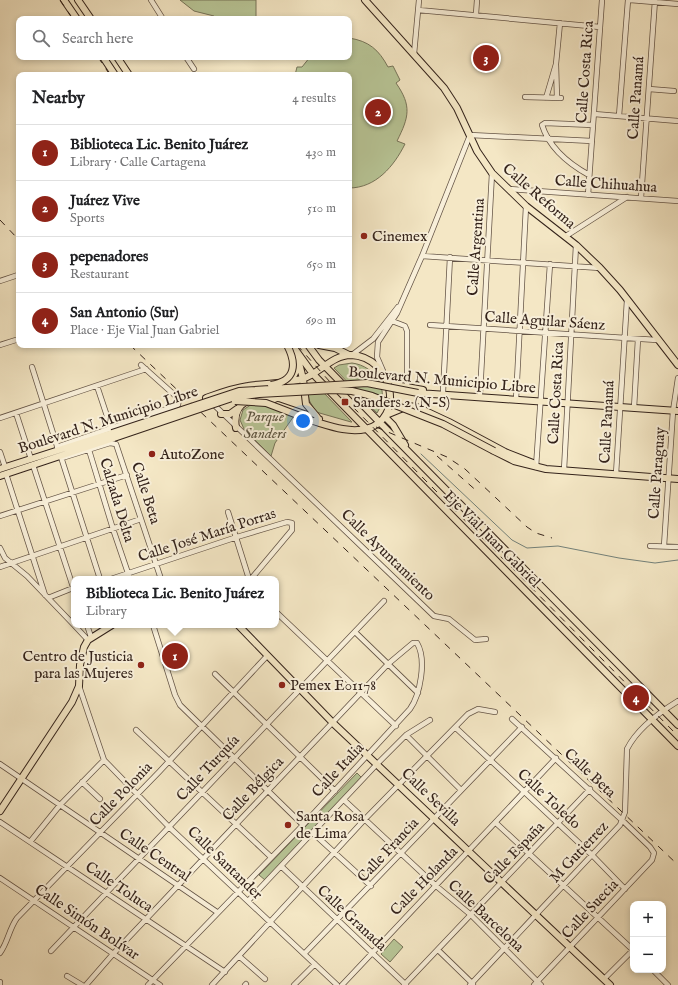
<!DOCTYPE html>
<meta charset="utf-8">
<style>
:root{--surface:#fff;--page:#f6f6f6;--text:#202124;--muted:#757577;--line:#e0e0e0;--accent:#8f2418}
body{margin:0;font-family:"IM FELL English",serif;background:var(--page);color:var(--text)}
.controls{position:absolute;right:12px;bottom:12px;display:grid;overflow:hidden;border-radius:8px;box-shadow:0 2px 6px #0003}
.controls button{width:36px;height:36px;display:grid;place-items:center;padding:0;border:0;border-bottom:1px solid var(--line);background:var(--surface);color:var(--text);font:20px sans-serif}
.you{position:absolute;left:303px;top:421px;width:14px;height:14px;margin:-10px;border:3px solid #fff;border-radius:50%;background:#1a73e8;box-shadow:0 0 0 6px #1a73e833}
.badge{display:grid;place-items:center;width:26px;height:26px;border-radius:50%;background:var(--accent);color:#fff;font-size:13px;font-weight:700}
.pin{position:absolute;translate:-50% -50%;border:2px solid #fff;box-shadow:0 1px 4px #0006}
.popup{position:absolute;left:71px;top:576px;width:208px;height:52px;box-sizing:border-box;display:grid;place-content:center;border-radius:8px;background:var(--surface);filter:drop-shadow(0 1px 3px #0005);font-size:13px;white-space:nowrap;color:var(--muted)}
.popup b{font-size:15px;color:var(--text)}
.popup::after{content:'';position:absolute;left:50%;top:100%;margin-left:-8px;border:8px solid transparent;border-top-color:var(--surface)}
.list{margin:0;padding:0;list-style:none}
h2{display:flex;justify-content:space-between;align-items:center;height:52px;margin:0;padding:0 16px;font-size:17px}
h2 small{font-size:13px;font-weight:400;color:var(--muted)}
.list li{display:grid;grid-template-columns:26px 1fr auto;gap:12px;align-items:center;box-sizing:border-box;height:56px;padding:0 16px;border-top:1px solid var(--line)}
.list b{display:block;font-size:15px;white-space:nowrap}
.list p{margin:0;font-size:13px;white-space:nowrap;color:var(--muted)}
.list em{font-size:13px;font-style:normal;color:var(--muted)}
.icon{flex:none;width:22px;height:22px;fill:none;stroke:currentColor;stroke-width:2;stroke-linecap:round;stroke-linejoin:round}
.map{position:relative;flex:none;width:678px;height:985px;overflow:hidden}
.search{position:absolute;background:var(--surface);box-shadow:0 2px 6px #0003;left:16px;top:16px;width:336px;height:44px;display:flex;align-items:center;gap:10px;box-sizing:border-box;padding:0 14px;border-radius:8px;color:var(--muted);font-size:15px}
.panel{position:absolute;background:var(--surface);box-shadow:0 2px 6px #0003;left:16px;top:72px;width:336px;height:276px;border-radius:8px}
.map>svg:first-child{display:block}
.green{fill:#b8c697;stroke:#767459}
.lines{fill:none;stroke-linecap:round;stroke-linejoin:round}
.stream{stroke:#73817a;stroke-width:1}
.minor-casing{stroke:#645446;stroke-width:6}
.major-casing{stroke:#34231b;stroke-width:8}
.minor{stroke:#f8efd9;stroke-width:4.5}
.major{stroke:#f4e7c5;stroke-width:6}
.rail{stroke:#34231b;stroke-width:1;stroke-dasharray:7 7;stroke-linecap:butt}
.major-bridge-casing{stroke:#34231b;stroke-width:8;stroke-linecap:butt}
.major-bridge{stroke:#f4e7c5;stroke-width:6}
.poi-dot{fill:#8f2418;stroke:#f8efd9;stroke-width:1.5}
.labels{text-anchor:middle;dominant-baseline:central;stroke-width:4;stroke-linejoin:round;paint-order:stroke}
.street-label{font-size:15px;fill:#34231b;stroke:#f8efd9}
.poi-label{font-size:15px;fill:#34231b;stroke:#f8efd9;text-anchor:start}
.park-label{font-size:15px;font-style:italic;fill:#5c5440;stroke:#f8efd9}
</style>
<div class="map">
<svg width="678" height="985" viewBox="0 0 678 985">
<rect width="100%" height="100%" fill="#f4e7c5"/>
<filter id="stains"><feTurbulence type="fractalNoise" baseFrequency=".005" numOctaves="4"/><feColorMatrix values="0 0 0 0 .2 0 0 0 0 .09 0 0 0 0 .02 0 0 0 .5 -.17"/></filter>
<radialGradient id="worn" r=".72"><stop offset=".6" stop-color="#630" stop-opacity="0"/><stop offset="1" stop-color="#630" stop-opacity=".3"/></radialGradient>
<!-- green -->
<path class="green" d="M180 0H256V19H216L214 16 194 11Z
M349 38C369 41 379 50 388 67L393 66 400 80 396 83C412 106 409 117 397 141L405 144C394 166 376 188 349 188V75H295L297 67H302L310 57H349Z
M352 363C376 366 391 391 377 413L334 368 339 365Z
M323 392 352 422H351L316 412 309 400 308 393Z
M257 403 294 416 275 443 271 456 244 429 240 420 243 410 252 404Z
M357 773 362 778 265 880 259 875Z
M394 939 403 947 390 962 381 954Z"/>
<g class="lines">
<!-- stream -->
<path class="stream" d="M421 454 512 540 527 548 558 546 619 558 655 563 678 560"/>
<defs>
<path id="minor" d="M151 0 163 19
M630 0 678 4
M418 10 600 27
M476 14 477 0
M414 54 419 0
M186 57 194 69
M649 89 674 91
M525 97 561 98
M546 98 556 64
M557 98 556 64 560 23
M594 114 678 121
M619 116 628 0
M589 175C569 164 549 147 542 125L545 123 593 125
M509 189 678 201
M588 195 602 0
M641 198 655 0
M566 236 627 197
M422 256 600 268
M0 281 18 275
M392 321 405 326 407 331V387
M430 325 657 340
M0 345 19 339
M352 355 373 339 398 307
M32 367 58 449
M383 371 377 357 378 342 397 313 422 256 470 135 592 141
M97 386 111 428
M443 392 450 257
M480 394 492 173
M516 400 526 206
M212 403 434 616 449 619 475 640 486 639
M634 408 638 339
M16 413 31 459
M0 418 146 369
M57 447 178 405 179 399 141 365
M89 450 113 529 130 579
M0 452 5 467
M61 457 100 579
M62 458 110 443 116 444 161 579
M33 465 74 590
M536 467 550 264
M564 470 576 245
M6 474 45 595
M616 474 627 300
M228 512 249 579
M0 516 127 475
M650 546 678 547
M664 546 673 411 678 378
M0 548 5 558 27 576 74 625
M0 567 141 519
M111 579 237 537 287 522 292 523V530L251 579
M48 598 73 588
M276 612 396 726
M74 625 88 640
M87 625 91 637
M153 625 175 695 180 705 303 825
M355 632 418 693
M215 674 335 791
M79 686 104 760 169 827 337 985
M512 719 623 821 650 847 654 853 652 860 534 985
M456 728 593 856 625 889
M136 730 271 857
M406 735 461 790
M0 764 217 912
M82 782 100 799
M344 800 435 885 471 915 541 985
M0 822 225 972
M496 823 633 950
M313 833 371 886
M30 842 60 805 104 760
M282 867 406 985
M0 878 160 985
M248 901 377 764 406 735 430 720
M438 950 473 984
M51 951 384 601
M0 953C8 942 9 929 17 918L159 772 267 656
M304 954 522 727
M240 957 265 979
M653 970 668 985
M67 976 82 985
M604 979 633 950
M0 982V985
M86 985 113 954 388 664 413 643H417C427 660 420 695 410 709L303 825 148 985
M212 985 365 819 468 714 478 709 495 712
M245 985 246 984
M294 985 315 964
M342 985 556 758
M404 985 590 789
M470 985 620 825 625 812 627 749C637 729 660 712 678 701"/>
<path id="major" d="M64 0 77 19
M78 0 91 19
M365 0 444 88 457 108 477 151 492 173 526 206 576 245 600 268 620 290 678 365
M103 57 115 75
M117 57 129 75
M292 345 313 374 342 404 678 746
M308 345 319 360 390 433 678 725
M319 345 335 348 349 355
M297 355 303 379 306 404 317 417
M387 377 401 386 423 390
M291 381 299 365
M418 393 678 411
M206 398C220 393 233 388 248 386 265 383 285 384 302 379 319 374 332 355 351 355 394 357 405 420 366 429 348 433 330 426 313 421
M278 405 319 419
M221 414H230L237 409
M386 415 408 406 417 407 449 422 505 452 533 463
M385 417 393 425 405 445
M236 428C234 416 236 406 248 401
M494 451 514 461 546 469 678 479
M0 469 112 433
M0 476 114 438
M238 625 333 723 610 985
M0 811 72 702 79 686 80 665 84 647 88 640 112 625"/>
</defs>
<!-- minor casing -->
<use href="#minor" class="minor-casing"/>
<!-- major casing -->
<use href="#major" class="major-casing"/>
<!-- minor -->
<use href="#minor" class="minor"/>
<!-- major -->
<use href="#major" class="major"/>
<!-- rail -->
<path class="rail" d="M60 0 73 19
M98 57 110 75
M0 220 19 240
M130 345 678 865
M297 345 347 401 678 736
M376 427 447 457 465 469 527 527 536 533 552 538
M437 456 479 493"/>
<defs>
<path id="major-bridge" d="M271 385C296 381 297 364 287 345
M235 401 266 403 313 421
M112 433 239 391 367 383 418 393
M114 438 235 397 259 394 333 390 352 391 372 396 443 424 494 451"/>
</defs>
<!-- major-bridge casing -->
<use href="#major-bridge" class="major-bridge-casing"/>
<!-- major-bridge -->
<use href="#major-bridge" class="major-bridge"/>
</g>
<!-- markers -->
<g class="poi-dot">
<circle cx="364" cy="236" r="4"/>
<rect x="341" y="398" width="8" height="8" rx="2"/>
<circle cx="152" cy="454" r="4"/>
<circle cx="141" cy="665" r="4"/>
<circle cx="282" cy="685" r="4"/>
<circle cx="288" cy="825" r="4"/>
</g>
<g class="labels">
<!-- street labels -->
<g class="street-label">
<text transform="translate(585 72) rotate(-86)">Calle Costa Rica</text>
<text transform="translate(636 98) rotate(-86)">Calle Panamá</text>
<text transform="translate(606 184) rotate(4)">Calle Chihuahua</text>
<text transform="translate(539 196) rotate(41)">Calle Reforma</text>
<text transform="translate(476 247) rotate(-86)">Calle Argentina</text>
<text transform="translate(545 321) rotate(4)">Calle Aguilar Sáenz</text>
<text transform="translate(442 380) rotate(5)">Boulevard N. Municipio Libre</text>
<text transform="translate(556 393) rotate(-87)">Calle Costa Rica</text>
<text transform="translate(108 420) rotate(-18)">Boulevard N. Municipio Libre</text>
<text transform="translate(607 422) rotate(-87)">Calle Panamá</text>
<text transform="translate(657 473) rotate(-86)">Calle Paraguay</text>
<text transform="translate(146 493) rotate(72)">Calle Beta</text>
<text transform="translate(117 500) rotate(73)">Calzada Delta</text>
<text transform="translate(207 535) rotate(-18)">Calle José María Porras</text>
<text transform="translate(492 539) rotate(45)">Eje Vial Juan Gabriel</text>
<text transform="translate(388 555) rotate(44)">Calle Ayuntamiento</text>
<text transform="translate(208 768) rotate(-47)">Calle Turquía</text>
<text transform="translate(338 770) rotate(-47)">Calle Italia</text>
<text transform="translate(590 773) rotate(43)">Calle Beta</text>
<text transform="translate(253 789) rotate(-47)">Calle Bélgica</text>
<text transform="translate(121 794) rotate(-46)">Calle Polonia</text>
<text transform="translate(431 797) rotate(44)">Calle Sevilla</text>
<text transform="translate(549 799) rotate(43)">Calle Toledo</text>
<text transform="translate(388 850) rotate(-47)">Calle Francia</text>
<text transform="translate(579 852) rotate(-47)">M Gutierrez</text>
<text transform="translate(514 853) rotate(-46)">Calle España</text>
<text transform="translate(155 855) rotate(34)">Calle Central</text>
<text transform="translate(225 863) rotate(44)">Calle Santander</text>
<text transform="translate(424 881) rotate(-46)">Calle Holanda</text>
<text transform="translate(119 887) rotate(34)">Calle Toluca</text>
<text transform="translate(590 909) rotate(-47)">Calle Suecia</text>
<text transform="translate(486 916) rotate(43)">Calle Barcelona</text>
<text transform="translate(352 918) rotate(43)">Calle Granada</text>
<text transform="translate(87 922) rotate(34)">Calle Simón Bolívar</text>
</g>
<!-- poi labels -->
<g class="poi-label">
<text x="372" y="236">Cinemex</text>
<text x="353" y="402">Sanders 2 (N-S)</text>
<text x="160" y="454">AutoZone</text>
<text x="133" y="656" text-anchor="end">Centro de Justicia<tspan x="133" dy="17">para las Mujeres</tspan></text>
<text x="290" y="685">Pemex E01178</text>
<text x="296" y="816">Santa Rosa<tspan x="296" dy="17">de Lima</tspan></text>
</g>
<!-- park labels -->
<g class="park-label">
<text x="265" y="416">Parque<tspan x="265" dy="17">Sanders</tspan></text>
</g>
</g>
<rect width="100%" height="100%" filter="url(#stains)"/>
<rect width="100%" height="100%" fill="url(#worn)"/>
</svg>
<div class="controls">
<button>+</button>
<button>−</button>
</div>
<div class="you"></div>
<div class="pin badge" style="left:175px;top:656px">1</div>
<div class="popup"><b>Biblioteca Lic. Benito Juárez</b>Library</div>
<div class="pin badge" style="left:378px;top:112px">2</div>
<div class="pin badge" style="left:486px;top:58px">3</div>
<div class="pin badge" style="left:636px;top:698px">4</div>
<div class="search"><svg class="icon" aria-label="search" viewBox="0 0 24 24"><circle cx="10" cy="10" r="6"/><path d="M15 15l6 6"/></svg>Search here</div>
<section class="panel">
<h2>Nearby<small>4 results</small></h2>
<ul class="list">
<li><span class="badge">1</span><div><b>Biblioteca Lic. Benito Juárez</b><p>Library · Calle Cartagena</p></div><em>430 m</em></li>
<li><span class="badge">2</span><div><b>Juárez Vive</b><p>Sports</p></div><em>510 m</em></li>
<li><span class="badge">3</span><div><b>pepenadores</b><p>Restaurant</p></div><em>650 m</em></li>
<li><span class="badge">4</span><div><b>San Antonio (Sur)</b><p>Place · Eje Vial Juan Gabriel</p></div><em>690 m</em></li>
</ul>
</section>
</div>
